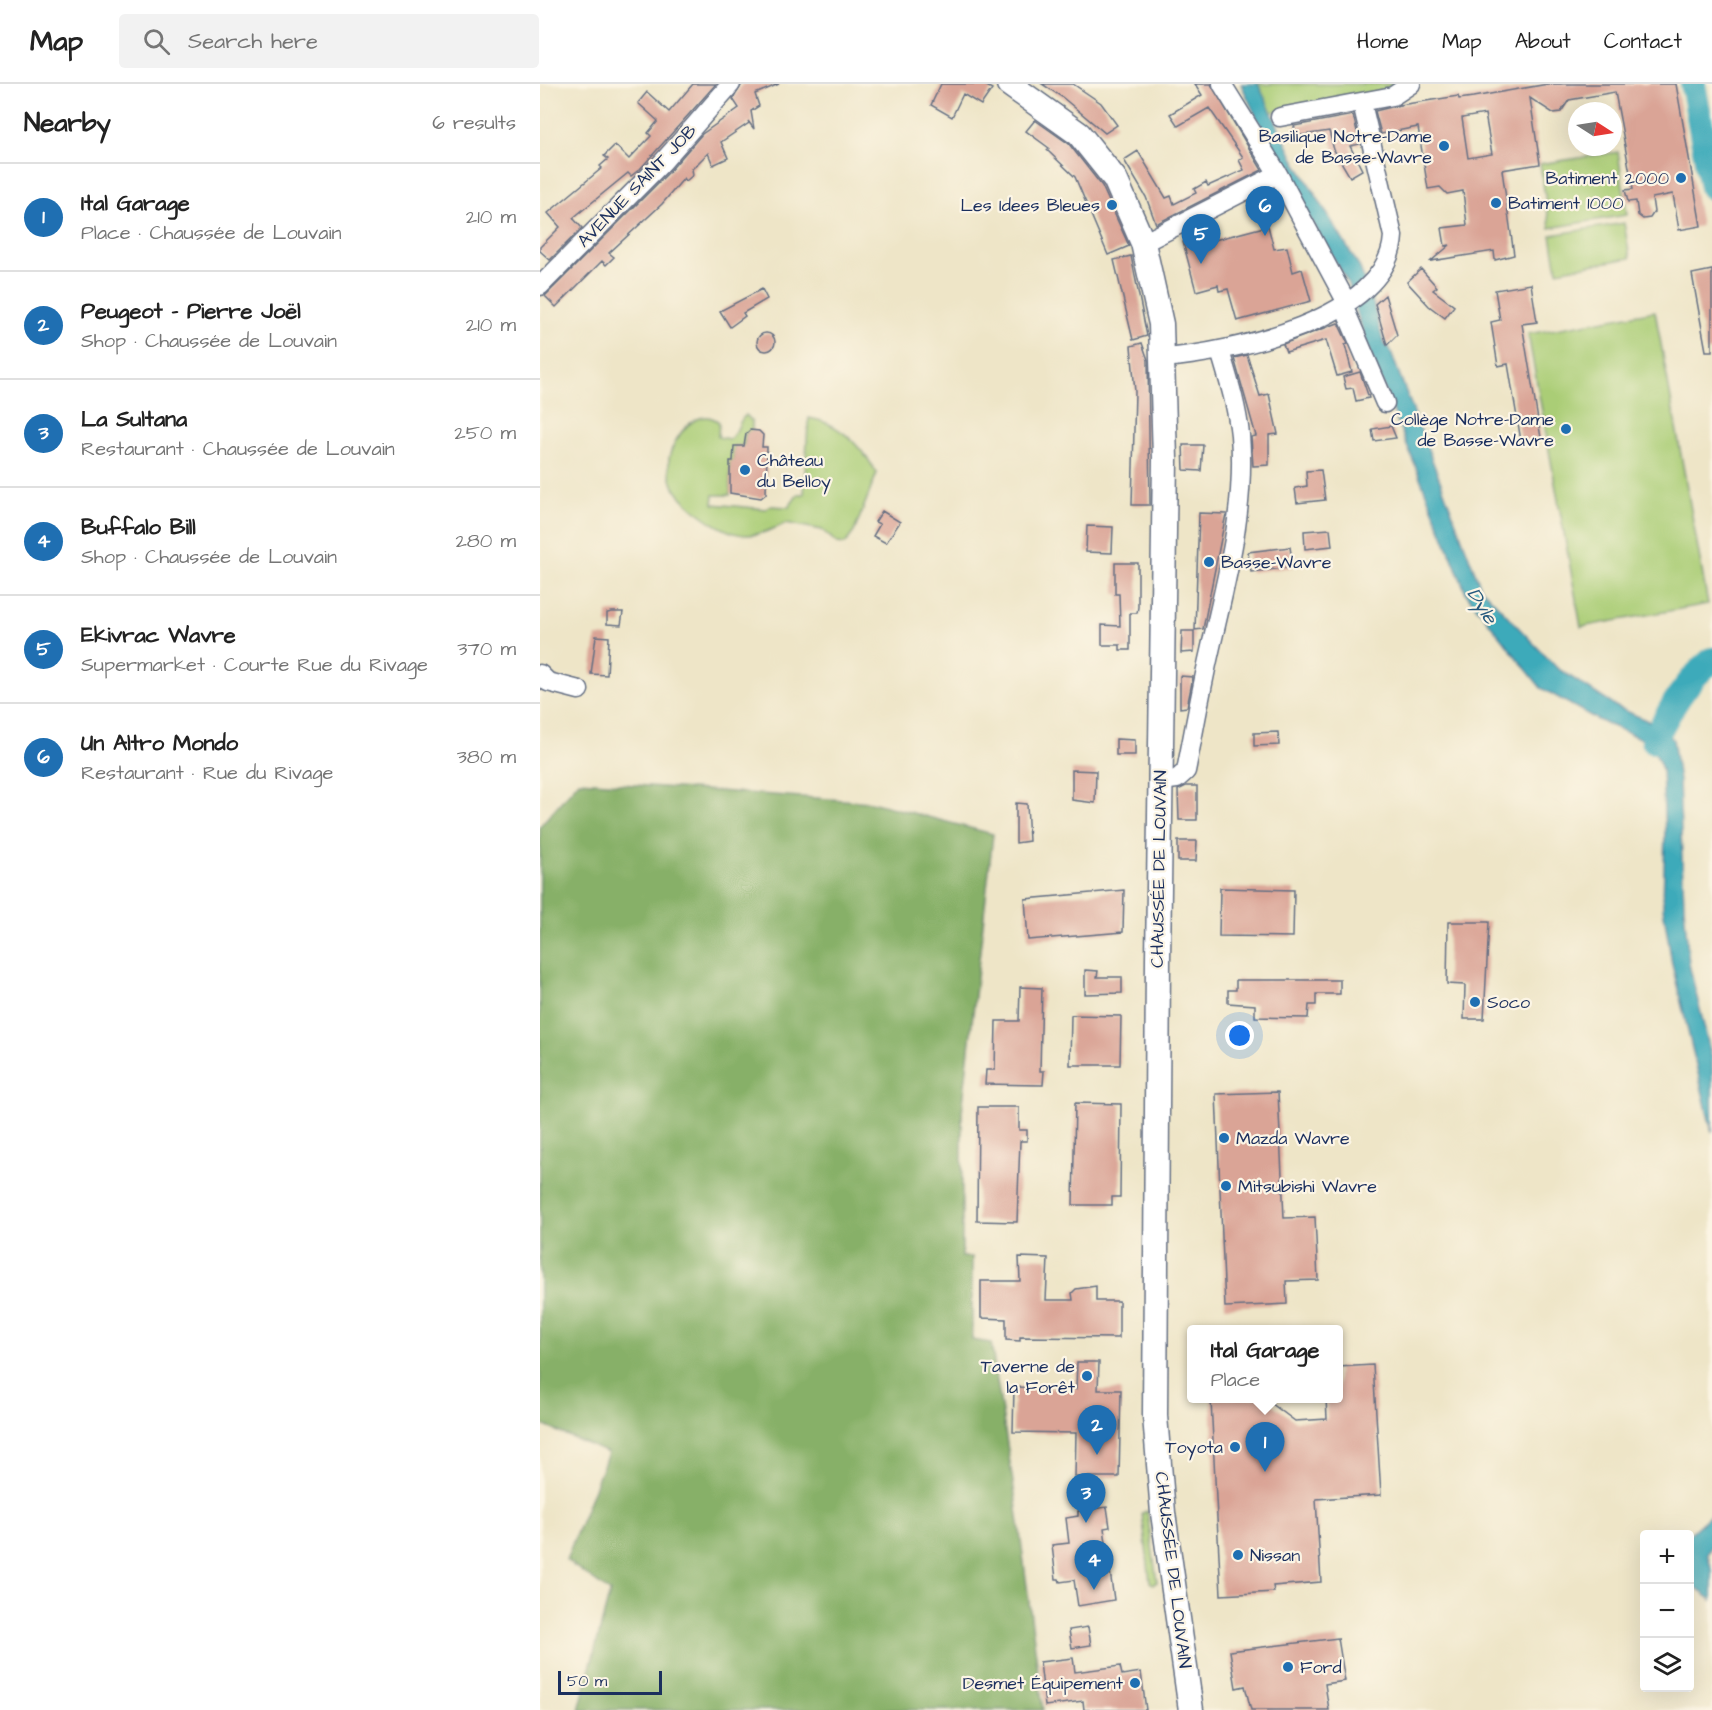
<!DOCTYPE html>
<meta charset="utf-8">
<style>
:root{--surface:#fff;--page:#f2f2f2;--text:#222;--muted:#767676;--line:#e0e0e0;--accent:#1f6fb2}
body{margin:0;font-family:"Architects Daughter",sans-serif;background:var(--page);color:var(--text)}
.controls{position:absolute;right:18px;bottom:18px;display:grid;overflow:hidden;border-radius:6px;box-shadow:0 6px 24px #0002}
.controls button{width:54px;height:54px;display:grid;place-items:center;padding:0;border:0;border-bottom:2px solid var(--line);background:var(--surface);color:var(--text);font:30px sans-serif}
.compass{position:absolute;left:1028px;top:18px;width:54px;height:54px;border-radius:50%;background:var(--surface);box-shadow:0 6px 24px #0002;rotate:102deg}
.scale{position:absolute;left:18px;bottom:15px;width:104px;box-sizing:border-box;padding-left:6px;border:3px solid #1b2f5e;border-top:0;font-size:16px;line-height:21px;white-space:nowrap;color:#1b2f5e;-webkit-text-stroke:4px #fcf5e5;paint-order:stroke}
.you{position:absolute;left:700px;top:952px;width:21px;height:21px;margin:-15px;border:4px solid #fff;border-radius:50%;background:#1a73e8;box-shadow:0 0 0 9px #1a73e833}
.badge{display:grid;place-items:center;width:39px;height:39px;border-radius:50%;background:var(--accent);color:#fff;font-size:20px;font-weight:700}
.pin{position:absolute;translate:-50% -50px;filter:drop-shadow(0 2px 3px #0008)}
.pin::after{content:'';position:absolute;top:32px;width:21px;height:18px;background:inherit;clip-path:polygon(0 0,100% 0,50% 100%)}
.popup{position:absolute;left:647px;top:1241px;width:156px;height:78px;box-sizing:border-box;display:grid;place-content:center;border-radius:6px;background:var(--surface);filter:drop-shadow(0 2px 4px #0005);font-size:20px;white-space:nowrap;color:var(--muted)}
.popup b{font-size:22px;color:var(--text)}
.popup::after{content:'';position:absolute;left:50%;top:100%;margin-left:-12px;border:12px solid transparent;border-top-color:var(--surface)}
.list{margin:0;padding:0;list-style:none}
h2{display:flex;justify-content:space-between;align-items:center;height:78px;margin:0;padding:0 24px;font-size:26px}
h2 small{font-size:20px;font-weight:400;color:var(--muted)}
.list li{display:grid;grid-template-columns:39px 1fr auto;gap:18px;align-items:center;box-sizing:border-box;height:108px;padding:0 24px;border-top:2px solid var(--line)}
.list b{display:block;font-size:22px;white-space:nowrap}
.list p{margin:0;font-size:20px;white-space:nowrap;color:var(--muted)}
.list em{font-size:20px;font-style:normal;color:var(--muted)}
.icon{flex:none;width:33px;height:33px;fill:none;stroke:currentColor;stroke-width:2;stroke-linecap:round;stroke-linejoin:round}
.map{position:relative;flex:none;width:1172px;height:1626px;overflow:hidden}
header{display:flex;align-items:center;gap:36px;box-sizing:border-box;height:84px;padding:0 30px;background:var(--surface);border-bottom:2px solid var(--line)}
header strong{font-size:28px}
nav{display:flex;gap:33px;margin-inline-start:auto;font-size:21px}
.search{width:420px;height:54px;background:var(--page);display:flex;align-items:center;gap:15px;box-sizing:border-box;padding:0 21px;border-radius:6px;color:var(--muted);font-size:22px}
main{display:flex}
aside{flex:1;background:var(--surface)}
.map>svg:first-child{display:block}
.green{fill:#aacd76;stroke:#627e6a;stroke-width:1.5}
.forest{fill:#87b067;stroke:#517062;stroke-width:1.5}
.water{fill:#3caaba;stroke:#2c6c8c;stroke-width:1.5}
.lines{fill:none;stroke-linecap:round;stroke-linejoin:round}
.river{stroke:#3caaba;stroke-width:26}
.building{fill:#daa496;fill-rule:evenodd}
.minor-casing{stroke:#656f83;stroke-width:21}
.major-casing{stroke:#656f83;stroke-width:27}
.minor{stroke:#fff;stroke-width:18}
.major{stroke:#fff;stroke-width:24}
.poi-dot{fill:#1f6fb2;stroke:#fcf5e5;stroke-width:2}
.labels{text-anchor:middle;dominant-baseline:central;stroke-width:4.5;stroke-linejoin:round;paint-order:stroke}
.poi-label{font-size:18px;fill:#1b2f5e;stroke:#fcf5e5;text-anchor:start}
.street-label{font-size:18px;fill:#1b2f5e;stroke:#fcf5e5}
.water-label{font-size:20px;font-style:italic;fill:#275a7e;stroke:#fcf5e5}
</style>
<header>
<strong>Map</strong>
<div class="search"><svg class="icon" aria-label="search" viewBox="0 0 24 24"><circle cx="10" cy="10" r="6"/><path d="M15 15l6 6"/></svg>Search here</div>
<nav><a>Home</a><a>Map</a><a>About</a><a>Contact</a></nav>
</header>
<main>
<aside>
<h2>Nearby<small>6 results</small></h2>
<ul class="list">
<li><span class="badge">1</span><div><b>Ital Garage</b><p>Place · Chaussée de Louvain</p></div><em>210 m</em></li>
<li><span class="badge">2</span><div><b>Peugeot - Pierre Joël</b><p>Shop · Chaussée de Louvain</p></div><em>210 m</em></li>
<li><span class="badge">3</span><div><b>La Sultana</b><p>Restaurant · Chaussée de Louvain</p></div><em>250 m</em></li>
<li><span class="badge">4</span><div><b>Buffalo Bill</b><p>Shop · Chaussée de Louvain</p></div><em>280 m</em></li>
<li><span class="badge">5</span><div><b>Ekivrac Wavre</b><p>Supermarket · Courte Rue du Rivage</p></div><em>370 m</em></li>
<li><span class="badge">6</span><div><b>Un Altro Mondo</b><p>Restaurant · Rue du Rivage</p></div><em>380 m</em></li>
</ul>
</aside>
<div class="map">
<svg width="1172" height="1626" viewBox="0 0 1172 1626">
<rect width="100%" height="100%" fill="#fcf5e5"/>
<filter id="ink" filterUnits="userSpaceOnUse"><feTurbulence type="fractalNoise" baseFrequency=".0167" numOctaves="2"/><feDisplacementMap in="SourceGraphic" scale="12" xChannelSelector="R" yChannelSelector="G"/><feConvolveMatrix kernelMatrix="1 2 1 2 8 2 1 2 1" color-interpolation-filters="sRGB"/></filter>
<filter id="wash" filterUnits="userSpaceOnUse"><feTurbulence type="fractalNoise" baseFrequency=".008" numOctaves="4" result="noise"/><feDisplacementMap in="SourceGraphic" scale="24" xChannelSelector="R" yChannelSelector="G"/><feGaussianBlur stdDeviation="1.35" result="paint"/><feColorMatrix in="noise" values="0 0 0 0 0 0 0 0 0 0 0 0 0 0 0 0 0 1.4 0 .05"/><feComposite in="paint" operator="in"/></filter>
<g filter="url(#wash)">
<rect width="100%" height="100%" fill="#eee5c7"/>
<!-- green -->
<path class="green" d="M718 0H860L812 18 730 28Z
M1078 68 1087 131 1010 144 1000 80Z
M1084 139 1090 174 1017 187 1011 151Z
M1115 227 1168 520 1041 543 988 250Z
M206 331 212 337V346L205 350 204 362H194L193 377H190V411H174L173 420 226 425 230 422 249 423 258 410H264L268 340 269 334C300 338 322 364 337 389L314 448 305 460 297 459 282 446 246 439C207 460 189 452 155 426 148 420 134 407 132 398 130 392 128 381 129 375 132 356 156 320 179 338L178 353 189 355C199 349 197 338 206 331Z
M607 1427 617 1498 613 1500 610 1498 602 1429Z"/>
<!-- forest -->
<path class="forest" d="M39 697 331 718 453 750 422 1028V1173H432V1256L451 1259 476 1417 503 1626H39L70 1508 26 1476 68 1369 0 1340V742Z"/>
<!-- water -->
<path class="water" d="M701 0H718L754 75 820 184 832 215 844 261 849 263 941 504 1017 584 1075 622 1119 642 1133 655 1139 697 1144 822 1149 880 1172 975V1048L1132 880 1123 823 1125 749 1122 685 1111 659 1058 636 1001 604 927 511 828 264 807 197 742 88Z
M1172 1430V1461L1167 1470 1172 1486V1516L1150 1500 1149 1450Z"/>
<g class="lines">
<!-- river -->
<path class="river" d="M1153 0 1172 103
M1114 657C1130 625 1145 598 1172 576"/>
</g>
<g id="blocks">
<!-- building -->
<path class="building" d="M153 0H176L100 85 91 92 88 89 33 134 42 144 10 176 0 167V163L20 143 8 129 62 84 60 82 68 75 64 72 75 61 89 75 111 52 108 49 118 37 98 19 107 8 129 28Z
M202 0H239L215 10 219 22 211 27 214 45 208 37 209 39 181 58 188 74 173 81 168 69 152 85 153 91 146 97 144 94 122 120 69 169 74 173 66 181 62 177 16 223 5 212 128 89 162 50 199 24 193 15Z
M401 0H443L452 5 441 21 423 10 412 33 391 21Z
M502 0H533L561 19 577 41 565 49 522 13Z
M655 0H671L722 86 616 140 606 113 584 76 598 67 626 114 631 112 634 120 656 109 654 105 666 98 668 102 704 86 699 76 703 73 669 24 638 42 630 30 662 11Z
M1008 0H1136L1161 142 1139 146 1133 110 1112 114 1114 128 1110 134 1103 135 1098 131 1096 117 1088 118 1085 106 1093 105 1075 8 1029 16 1021 28 1013 29 990 14 1000 80 962 86 974 171 955 176 954 167 891 177 910 161 905 162 902 144 927 141 923 107 907 110 900 103 888 105 878 43 841 50 835 27 860 21 918 12 919 15 933 13ZM945 30 952 70 928 74 922 34Z
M813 31 820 60 810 62 822 86 810 93 794 66 789 47 756 52 754 42Z
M495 36 529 60 562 102 589 162 568 171 535 93 507 66 509 64 486 47Z
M728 142 734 165 747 163 753 188 762 185 771 217 697 237 688 205 679 207 678 201 656 207 643 158 666 152 667 158Z
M591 172 607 252 593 256 574 176Z
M881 185 897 203 893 206 914 222 905 234 889 222 867 198Z
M1172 186V267H1166L1152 190Z
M991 200 997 238 982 240 1001 354 981 357 968 280 958 282 951 238 960 236 955 206Z
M222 205 227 215 203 229 205 232 190 243 180 227Z
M845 211 857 251 847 261 835 220Z
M798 239 808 260 805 261 812 288 797 292 786 256 746 268 743 260Z
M217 258a9 9 0 1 1 18 0a9 9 0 1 1-18 0Z
M602 259 608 276 610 421H592L595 308 591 262Z
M707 271 720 312 729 310 738 350 729 351V381L713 382 711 353 716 352 694 274Z
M820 288 829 314 816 317 813 304 806 305 803 293Z
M851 342 856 354 834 357 832 345Z
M210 346 219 347 223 351 222 363H227L226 410 221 414 190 409V377H193L194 362H204L206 350Z
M643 361H663L661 387 644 386Z
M781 386 785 416 757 419 755 404 767 402 766 387Z
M342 427 360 438 346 459 333 452 340 440 335 438Z
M659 429 686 430 663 545 655 546Z
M547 442 573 443 572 469 546 468Z
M790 445 792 462 765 465 764 447Z
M750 463 753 483 711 488 708 468Z
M575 479H598V523L597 529H590V566H580V561H562V541L580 542 579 510H575Z
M72 528H83L81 541 67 540V529Z
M642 547H654V568L641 569Z
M56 552 69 553 67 591 51 590Z
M640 592 653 593 647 623 640 624Z
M738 648 739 661 714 662V649Z
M576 655 595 656V671H576Z
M532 686 556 687 555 719 532 716Z
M646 702H657V736H639L638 706Z
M476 719 487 720 489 757 476 759Z
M638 757H657L656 777H638Z
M680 804 754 806 753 853 679 852Z
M584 806 583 848 488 856 485 815Z
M908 838H949L944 935H924L925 901 907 900Z
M545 886 558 887 557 893H582V909L545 910Z
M696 896H800V910H776V921H769L768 934 715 933V921L688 919V906H696Z
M480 903 502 904 500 987H504L503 1001 445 1000 446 986H455L456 937H479Z
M531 931 581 932 580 981H530Z
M738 1008 744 1134 775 1133 778 1196 746 1197 747 1220 685 1223 676 1010Z
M535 1019 581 1020 580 1113H572V1121H533Z
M438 1023H479V1046H487V1057H480L477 1138 437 1137Z
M479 1173 508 1174 506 1216H533L532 1209 536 1205 556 1202V1217H579V1254L480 1253V1257L466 1256V1235L441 1234V1197H480Z
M537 1278H559L558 1306H581L579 1393H535L536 1349 473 1348 474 1303 536 1305Z
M833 1281 841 1411 776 1415 781 1498 733 1502 734 1508 681 1511 671 1317 675 1314H724L755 1337 787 1335 786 1314H798V1283Z
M567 1423 570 1443 564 1444 574 1516 538 1522 534 1496 520 1498 519 1495H516L512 1461 529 1459 526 1434 538 1432V1427Z
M548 1543 551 1561 532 1564 529 1546Z
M798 1554 805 1597 785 1600 789 1626H711L705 1602 696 1604 690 1567Z
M533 1574 535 1588 580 1582 582 1591 601 1588 606 1626H544L543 1617 505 1622 500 1578Z"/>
</g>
</g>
<g filter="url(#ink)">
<use href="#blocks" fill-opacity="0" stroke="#656f83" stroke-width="1.5"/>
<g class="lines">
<defs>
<path id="minor" d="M682 0 738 90 807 219
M740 33 853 12 871 0
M603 159 738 90
M0 202 120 81 191 0
M803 221 845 319
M624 274C689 269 849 235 853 152L822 19
M0 590 8 598 39 606
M621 697 637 695 646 687C654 647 661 606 670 567 686 496 706 425 700 351 697 322 688 294 680 267"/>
<path id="major" d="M469 0 539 50 575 95 603 159 621 240 625 375 618 875 615 1332 623 1429 651 1626"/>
</defs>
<!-- minor casing -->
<use href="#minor" class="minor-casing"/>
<!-- major casing -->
<use href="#major" class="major-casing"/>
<!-- minor -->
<use href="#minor" class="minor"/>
<!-- major -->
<use href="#major" class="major"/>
</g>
</g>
<!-- markers -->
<g class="poi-dot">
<circle cx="904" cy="62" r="6"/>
<circle cx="1141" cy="94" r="6"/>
<circle cx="956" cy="119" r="6"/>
<circle cx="572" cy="121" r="6"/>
<circle cx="1026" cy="345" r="6"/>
<circle cx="205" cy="386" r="6"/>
<circle cx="669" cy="478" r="6"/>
<circle cx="935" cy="918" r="6"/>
<circle cx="684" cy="1054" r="6"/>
<circle cx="686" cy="1102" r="6"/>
<circle cx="547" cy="1292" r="6"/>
<circle cx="695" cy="1363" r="6"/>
<circle cx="698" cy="1471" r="6"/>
<circle cx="748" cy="1583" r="6"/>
<circle cx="595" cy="1599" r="6"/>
</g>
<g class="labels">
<!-- poi labels -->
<g class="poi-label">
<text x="892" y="52" text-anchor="end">Basilique Notre-Dame<tspan x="892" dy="21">de Basse-Wavre</tspan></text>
<text x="1129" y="94" text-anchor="end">Batiment 2000</text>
<text x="968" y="119">Batiment 1000</text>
<text x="560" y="121" text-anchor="end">Les Idees Bleues</text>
<text x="1014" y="335" text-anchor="end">Collège Notre-Dame<tspan x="1014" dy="21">de Basse-Wavre</tspan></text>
<text x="217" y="376">Château<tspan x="217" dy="21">du Belloy</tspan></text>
<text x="681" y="478">Basse-Wavre</text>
<text x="947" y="918">Soco</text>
<text x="696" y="1054">Mazda Wavre</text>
<text x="698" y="1102">Mitsubishi Wavre</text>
<text x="535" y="1282" text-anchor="end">Taverne de<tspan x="535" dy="21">la Forêt</tspan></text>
<text x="683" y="1363" text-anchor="end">Toyota</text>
<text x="710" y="1471">Nissan</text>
<text x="760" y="1583">Ford</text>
<text x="583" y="1599" text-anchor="end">Desmet Équipement</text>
</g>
<!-- street labels -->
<g class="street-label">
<text transform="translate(97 102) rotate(-46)">AVENUE SAINT JOB</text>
<text transform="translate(619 785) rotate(-89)">CHAUSSÉE DE LOUVAIN</text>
<text transform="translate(633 1486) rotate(83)">CHAUSSÉE DE LOUVAIN</text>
</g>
<!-- water labels -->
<g class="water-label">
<text transform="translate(942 522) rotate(58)">Dyle</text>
</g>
</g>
</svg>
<div class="controls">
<button>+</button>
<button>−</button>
<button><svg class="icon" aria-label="layers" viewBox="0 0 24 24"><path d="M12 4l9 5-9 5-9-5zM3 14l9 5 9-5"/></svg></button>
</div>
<svg class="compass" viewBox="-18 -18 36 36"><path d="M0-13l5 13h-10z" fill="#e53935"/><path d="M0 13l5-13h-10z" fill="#767676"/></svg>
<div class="scale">50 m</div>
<div class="you"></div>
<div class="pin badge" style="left:725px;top:1388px">1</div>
<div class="popup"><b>Ital Garage</b>Place</div>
<div class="pin badge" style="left:557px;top:1371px">2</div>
<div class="pin badge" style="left:546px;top:1439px">3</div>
<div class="pin badge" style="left:554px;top:1506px">4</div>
<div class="pin badge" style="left:661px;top:180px">5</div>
<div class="pin badge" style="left:725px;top:152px">6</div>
</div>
</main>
